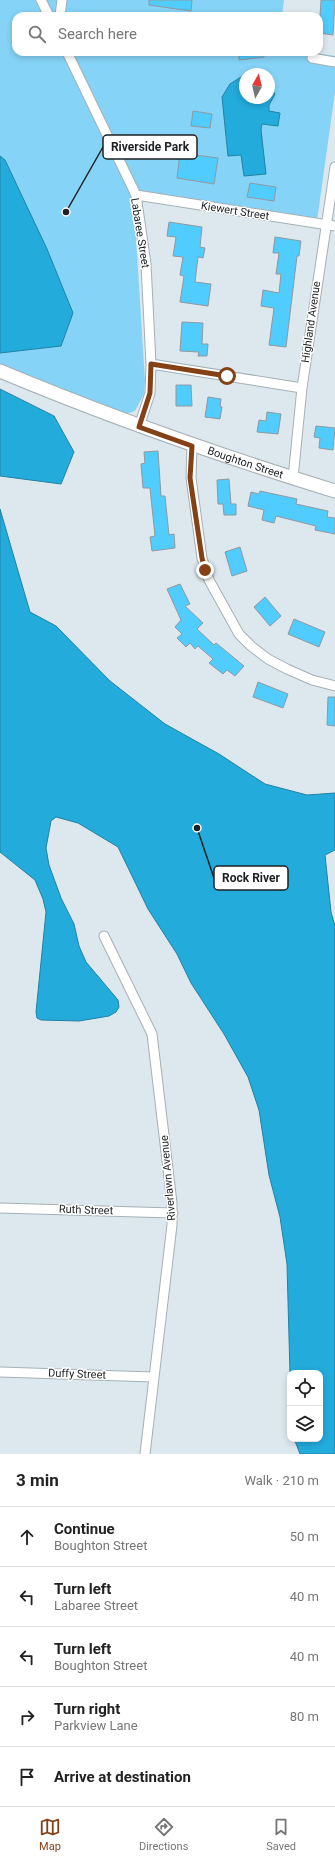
<!DOCTYPE html>
<meta charset="utf-8">
<style>
:root{--surface:#fff;--page:#f6f6f6;--text:#222;--muted:#767676;--line:#e0e0e0;--accent:#854116}
body{margin:0;font-family:Roboto,sans-serif;background:var(--page);color:var(--text)}
.controls{position:absolute;right:12px;bottom:12px;display:grid;overflow:hidden;border-radius:8px;box-shadow:0 2px 6px #0003}
.controls button{width:36px;height:36px;display:grid;place-items:center;padding:0;border:0;border-bottom:1px solid var(--line);background:var(--surface);color:var(--text);font:20px sans-serif}
.compass{position:absolute;left:239px;top:68px;width:36px;height:36px;border-radius:50%;background:var(--surface);box-shadow:0 2px 6px #0003;rotate:8deg}
.stop{position:absolute;width:12px;height:12px;margin:-9px;border:3px solid #854116;border-radius:50%;background:#fff}
.stop.end{background:#854116;border-color:#fff;box-shadow:0 1px 4px #0008}
.list{margin:0;padding:0;list-style:none}
h2{display:flex;justify-content:space-between;align-items:center;height:52px;margin:0;padding:0 16px;font-size:17px}
h2 small{font-size:13px;font-weight:400;color:var(--muted)}
.list li{display:grid;grid-template-columns:26px 1fr auto;gap:12px;align-items:center;box-sizing:border-box;height:60px;padding:0 16px;border-top:1px solid var(--line)}
.list b{display:block;font-size:15px;white-space:nowrap}
.list p{margin:0;font-size:13px;white-space:nowrap;color:var(--muted)}
.list em{font-size:13px;font-style:normal;color:var(--muted)}
.icon{flex:none;width:22px;height:22px;fill:none;stroke:currentColor;stroke-width:2;stroke-linecap:round;stroke-linejoin:round}
.map{position:relative;flex:none;width:335px;height:1454px;overflow:hidden}
.search{position:absolute;background:var(--surface);box-shadow:0 2px 6px #0003;left:12px;right:12px;top:12px;height:44px;display:flex;align-items:center;gap:10px;box-sizing:border-box;padding:0 14px;border-radius:12px;color:var(--muted);font-size:15px}
.sheet{height:352px;background:var(--surface)}
nav{display:flex;justify-content:space-around;align-items:center;box-sizing:border-box;height:56px;border-top:1px solid var(--line);background:var(--surface);font-size:11px;color:var(--muted)}
nav a{display:grid;justify-items:center;gap:2px}
nav .on{color:var(--accent)}
.map>svg:first-child{display:block}
.green{fill:#85d3f7;fill-rule:evenodd}
.water{fill:#23abdc;stroke:#2182a4}
.building{fill:#50ccfe;stroke:#8f999f}
.lines{fill:none;stroke-linecap:round;stroke-linejoin:round}
.street-casing{stroke:#a5b0b5;stroke-width:11}
.secondary-casing{stroke:#a5b0b5;stroke-width:15}
.street{stroke:#fff;stroke-width:9}
.secondary{stroke:#fff;stroke-width:13}
.route{stroke:#854116;stroke-width:5}
.labels{text-anchor:middle;dominant-baseline:central;stroke-width:3;stroke-linejoin:round;paint-order:stroke}
.street-label{font-size:11px;fill:#1d2123;stroke:#fff}
.leader{fill:none;stroke:#1d2123;stroke-width:1.5}
.callout-dot{fill:#1d2123;stroke:#fff;stroke-width:1.5}
.callout{fill:#fff;stroke:#1d2123;stroke-width:1.5}
.callout-label{font-size:12px;text-anchor:middle;font-weight:bold;fill:#1d2123}
</style>
<div class="map">
<svg width="335" height="1454" viewBox="0 0 335 1454">
<rect width="100%" height="100%" fill="#dde8ee"/>
<!-- green -->
<path class="green" d="M0 0H284L282 16H16V52H309L335 56V92L317 221 148 197 130 206 135 222 145 381 144 394 135 411 123 415 0 367ZM245 74H269V98H245Z"/>
<!-- water -->
<path class="water" d="M241 77H245V98H269V85L275 94 269 105V111L280 113 278 126 262 124 261 130 266 174 244 176 241 155 228 156 222 97 230 84Z
M0 156 5 160 47 249 73 313 61 346 0 353Z
M0 389 54 416 74 452 61 484 0 476Z
M0 509 30 612 56 626 110 681 165 724 219 754 265 784 307 795 335 793V850L325 855 331 912 335 926V1454H300L295 1441V1439H320V1373L290 1374 287 1264 280 1217 269 1175 259 1110 248 1077 224 1034 191 983 177 954 148 909 118 847 78 823 56 817 51 821 46 848 49 865 61 898 74 924 79 946 86 962 118 1000 119 1007 116 1012 109 1016 79 1021 41 1020 37 1018 36 1012 46 912 43 899 35 880 0 852Z"/>
<!-- building -->
<path class="building" d="M149 0H192L191 11 149 5Z
M321 0H335L333 35 319 33Z
M239 52H264V57L239 60Z
M193 111 212 114 210 128 191 126Z
M180 153 218 158 214 184 177 178Z
M250 183 276 187 274 201 247 197Z
M169 222 202 227 200 247 205 248 203 258 198 257 195 282 211 284 208 306 180 302 184 276 180 275 183 257 173 256 176 237 167 236Z
M275 237 301 241 299 256H297L286 347 269 345 274 308 261 306 263 290 279 293 281 274H276L279 253H273Z
M182 322 203 323 202 344H208L207 356H198L199 352 180 351Z
M176 385H191L192 406H176Z
M208 397 221 399 220 407H222L220 419 205 417Z
M267 412 281 414 278 434 257 432 259 420 266 421Z
M316 426 335 428 333 450 319 448 320 438 314 437Z
M158 451 161 496H165L169 535 174 534 175 548 152 551 150 537 155 536 150 488H143L141 464 145 463 144 452Z
M229 479 231 504H236V515H224L223 504H218L217 480Z
M260 491 297 499 296 504 328 511 327 517 335 518V534L315 530 316 526 276 516 274 523 262 520 264 510 248 506 251 492 259 494Z
M240 547 247 571 232 576 225 552Z
M180 584 190 604 185 606 203 623 197 629 214 645 216 643 244 666 235 676 227 670 223 674 209 663 213 659 198 646 195 649 190 643 186 647 177 638 182 634 175 627 181 620 167 589Z
M265 597 281 616 270 626 254 607Z
M294 619 325 632 319 647 288 634Z
M258 682 288 694 283 708 253 697Z
M328 697H335V726L327 725Z"/>
<g class="lines">
<defs>
<path id="street" d="M41 0 49 16
M60 16 62 0
M67 52 136 195 146 264 151 364 150 393 139 427
M312 58 335 62
M136 195 335 226
M151 364 302 388
M192 446 191 478 202 558 209 580 239 634 251 646 268 659 287 669 312 680 335 686
M293 478 302 388 335 167
M104 936 152 1034 172 1203V1225L145 1454
M0 1208 173 1213
M0 1372 153 1377"/>
<g id="secondary">
<path id="s1" d="M0 371C110 417 221 456 335 491"/>
</g>
</defs>
<!-- street casing -->
<use href="#street" class="street-casing"/>
<!-- secondary casing -->
<use href="#secondary" class="secondary-casing"/>
<!-- street -->
<use href="#street" class="street"/>
<!-- secondary -->
<use href="#secondary" class="secondary"/>
</g>
<g class="lines">
<!-- route -->
<path class="route" d="M205 570 202 558 190 478 192 446 139 427 150 393 151 364 227 376"/>
</g>
<g class="labels">
<!-- street labels -->
<g class="street-label">
<text transform="translate(235 211) rotate(9)">Kiewert Street</text>
<text transform="translate(140 233) rotate(81)">Labaree Street</text>
<text transform="translate(311 322) rotate(-82)">Highland Avenue</text>
<text stroke="none"><textPath href="#s1" startOffset="262">Boughton Street</textPath></text>
<text transform="translate(168 1178) rotate(-95)">Riverlawn Avenue</text>
<text transform="translate(86 1210) rotate(2)">Ruth Street</text>
<text transform="translate(77 1374) rotate(2)">Duffy Street</text>
</g>
</g>
<!-- callouts -->
<path class="leader" d="M66 212L103 147M197 828L214 878"/>
<g class="callout-dot">
<circle cx="66" cy="212" r="4"/>
<circle cx="197" cy="828" r="4"/>
</g>
<g class="callout">
<rect x="103" y="135" width="94" height="24" rx="4"/>
<rect x="214" y="866" width="74" height="24" rx="4"/>
</g>
<g class="callout-label">
<text x="150" y="151">Riverside Park</text>
<text x="251" y="882">Rock River</text>
</g>
</svg>
<div class="controls">
<button><svg class="icon" aria-label="locate" viewBox="0 0 24 24"><circle cx="12" cy="12" r="6"/><path d="M12 2v4M12 18v4M2 12h4M18 12h4"/></svg></button>
<button><svg class="icon" aria-label="layers" viewBox="0 0 24 24"><path d="M12 4l9 5-9 5-9-5zM3 14l9 5 9-5"/></svg></button>
</div>
<svg class="compass" viewBox="-18 -18 36 36"><path d="M0-13l5 13h-10z" fill="#e53935"/><path d="M0 13l5-13h-10z" fill="#767676"/></svg>
<div class="stop" style="left:227px;top:376px"></div>
<div class="stop end" style="left:205px;top:570px"></div>
<div class="search"><svg class="icon" aria-label="search" viewBox="0 0 24 24"><circle cx="10" cy="10" r="6"/><path d="M15 15l6 6"/></svg>Search here</div>
</div>
<section class="sheet">
<h2>3 min<small>Walk · 210 m</small></h2>
<ul class="list">
<li><svg class="icon" aria-label="ahead" viewBox="0 0 24 24"><path d="M12 20V5M6 11l6-6 6 6"/></svg><div><b>Continue</b><p>Boughton Street</p></div><em>50 m</em></li>
<li><svg class="icon" aria-label="left" viewBox="0 0 24 24"><path d="M17 20v-9H6M10 6l-5 5 5 5"/></svg><div><b>Turn left</b><p>Labaree Street</p></div><em>40 m</em></li>
<li><svg class="icon" aria-label="left" viewBox="0 0 24 24"><path d="M17 20v-9H6M10 6l-5 5 5 5"/></svg><div><b>Turn left</b><p>Boughton Street</p></div><em>40 m</em></li>
<li><svg class="icon" aria-label="right" viewBox="0 0 24 24"><path d="M7 20v-9h11M14 6l5 5-5 5"/></svg><div><b>Turn right</b><p>Parkview Lane</p></div><em>80 m</em></li>
<li><svg class="icon" aria-label="arrive" viewBox="0 0 24 24"><path d="M6 21V4h12l-3 4 3 4H6"/></svg><div><b>Arrive at destination</b></div></li>
</ul>
</section>
<nav>
<a class="on"><svg class="icon" aria-label="map" viewBox="0 0 24 24"><path d="M3 6l6-2 6 2 6-2v14l-6 2-6-2-6 2zM9 4v14M15 6v14"/></svg>Map</a>
<a><svg class="icon" aria-label="directions" viewBox="0 0 24 24"><path d="M12 3l9 9-9 9-9-9zM9 14v-3h6M13 9l2 2-2 2"/></svg>Directions</a>
<a><svg class="icon" aria-label="saved" viewBox="0 0 24 24"><path d="M7 4h10v16l-5-4-5 4z"/></svg>Saved</a>
</nav>
